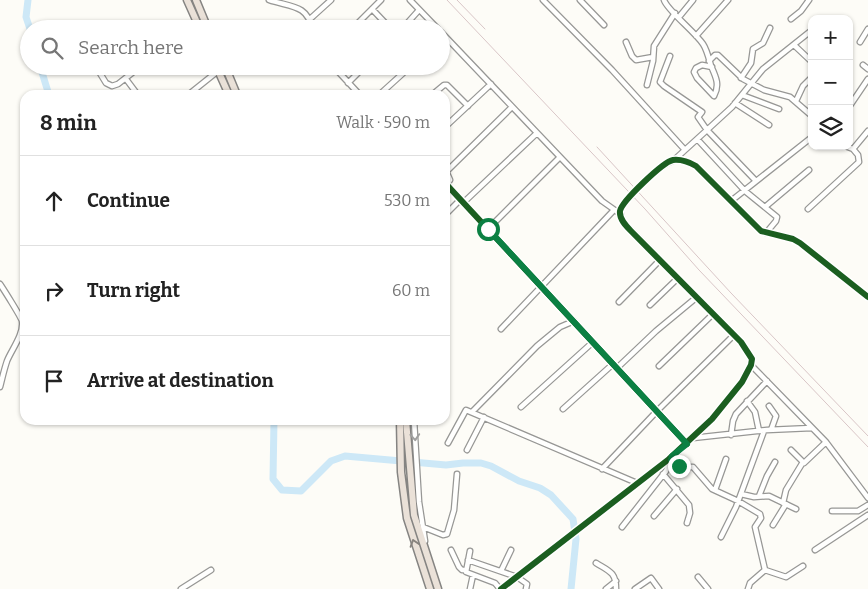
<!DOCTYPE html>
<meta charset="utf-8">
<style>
:root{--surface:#fff;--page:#f2f2f2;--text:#222;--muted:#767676;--line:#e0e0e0}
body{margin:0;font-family:Bitter,serif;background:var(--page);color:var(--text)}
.controls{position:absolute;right:15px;top:15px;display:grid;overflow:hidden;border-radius:10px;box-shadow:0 1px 4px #0004}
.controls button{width:45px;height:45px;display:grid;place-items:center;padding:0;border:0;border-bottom:1px solid var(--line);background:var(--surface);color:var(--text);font:25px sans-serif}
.stop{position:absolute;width:15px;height:15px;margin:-11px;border:4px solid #0b8043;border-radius:50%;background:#fff}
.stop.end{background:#0b8043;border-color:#fff;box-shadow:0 1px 5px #0008}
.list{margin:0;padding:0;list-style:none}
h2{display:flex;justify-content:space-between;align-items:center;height:65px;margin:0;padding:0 20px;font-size:21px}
h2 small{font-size:16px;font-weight:400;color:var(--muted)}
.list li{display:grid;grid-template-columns:32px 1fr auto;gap:15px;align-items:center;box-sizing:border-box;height:90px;padding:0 20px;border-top:1px solid var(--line)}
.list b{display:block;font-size:19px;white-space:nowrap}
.list em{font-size:16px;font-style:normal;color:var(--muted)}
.icon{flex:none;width:28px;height:28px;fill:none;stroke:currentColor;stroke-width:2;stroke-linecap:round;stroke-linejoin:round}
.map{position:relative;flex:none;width:868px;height:589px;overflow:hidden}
.search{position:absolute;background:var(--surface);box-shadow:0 1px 4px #0004;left:20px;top:20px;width:430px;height:55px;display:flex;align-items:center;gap:12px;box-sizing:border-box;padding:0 18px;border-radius:28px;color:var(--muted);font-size:19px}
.panel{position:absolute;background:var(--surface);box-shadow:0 1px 4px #0004;left:20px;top:90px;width:430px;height:335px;border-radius:15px}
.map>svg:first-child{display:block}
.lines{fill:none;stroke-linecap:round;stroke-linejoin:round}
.river{stroke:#cde8f7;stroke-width:7}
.minor-tunnel{stroke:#dad9d4;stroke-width:4.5;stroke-dasharray:4.5 2;stroke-linecap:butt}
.minor-casing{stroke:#979795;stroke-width:7}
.highway-casing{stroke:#858482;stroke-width:9}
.minor{stroke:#fffffe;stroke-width:4.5}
.highway{stroke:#eae1d8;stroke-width:6}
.rail{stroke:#d9c6c7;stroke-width:1}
.cycleway-casing{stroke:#fff;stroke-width:9}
.cycleway{stroke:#1b5e20;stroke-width:6}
.oneway{stroke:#a0a09f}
.oneway2{stroke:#88837e}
.route{stroke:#0b8043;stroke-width:6}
</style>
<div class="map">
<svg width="868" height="589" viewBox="0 0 868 589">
<rect width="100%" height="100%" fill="#fdfcf7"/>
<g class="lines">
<!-- river -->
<path class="river" d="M28 0 26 17 30 29
M40 66 49 95
M274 420 273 479 282 490 301 491 331 461 345 456 446 465 463 463H481L491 466 519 481 540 488 551 495 573 519 576 539 571 589"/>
<!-- minor-tunnel -->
<path class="minor-tunnel" d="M631 196 649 177"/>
<defs>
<path id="minor" d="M269 0C289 7 308 4 312 29
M410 0 438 29
M543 0 612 70 685 150
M580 0 604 25
M664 0C667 10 695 32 703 44 707 50 709 59 711 66 716 77 720 85 714 96L697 78 694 72 696 68 702 65 712 67
M372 9 391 29
M679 17 693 0
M310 19 331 0
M791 19 801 11 809 0
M352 29 381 0
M402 29 419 10
M441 32 602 201 619 213
M696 36 728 0
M626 42 632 56 636 60 653 57
M860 42 868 29
M794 45 812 62
M670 56 660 82 664 86 702 112 698 117 707 130 674 160
M709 61 715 55H718L743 79 764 90 790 97 812 116
M863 65 868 69
M333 66 360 95
M98 70 106 83 112 86 118 84 141 66
M741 78 751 63 753 49 763 43 770 28
M126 79 138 95
M348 83 365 66
M647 85 653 61 654 46 675 13
M188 95 218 71
M368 95H371
M379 95 411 66
M432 95 444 85H447L468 106
M742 95 779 109
M796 101 803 86 812 77
M735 103 769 125
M849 107 868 79
M445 127 491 84
M698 140 745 191 777 217 776 221 766 233
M845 146 853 149 868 131
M447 171 512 107
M649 177C666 163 675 153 696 166L761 231 793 239 800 243 868 297
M756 181 707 130 732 107 763 69 812 30
M447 185 687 444
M445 187 450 180 446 171
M731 201 812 137
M463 203 537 133
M765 207 809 170
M808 209 859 162 858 155 853 149
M445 215 460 200
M488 229 559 158
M0 284C4 290 21 317 22 321 24 334 12 349 7 361 4 370 2 379 0 387
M619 302 660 260
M650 305 678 278
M501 329 614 210
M751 365 826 442 868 498
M659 366 713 314
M617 368 656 331 697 297
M747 401 755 412 759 431
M769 406 776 416 771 430
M521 407 593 342
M563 409 613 364
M472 412 537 346 560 327 574 321
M414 420 419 502 425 541
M731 435 733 421 736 414 767 381
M693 438 767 430 812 428
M448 443 466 410 637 483
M467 450 484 417
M791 450 804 463 826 442
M671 460 682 467H693L712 489 738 501 760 514 761 518 755 527 765 570 750 583 748 589
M602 469 657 411 734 335
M663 474 689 505 690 513 687 523
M715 490 726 459
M741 494 754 497 769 496 796 509
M759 496 767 476 775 462
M783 503 786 490 803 462
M832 511H858L868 505
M654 516 677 489
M773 525 786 504
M423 527 443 535 447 534 454 510 457 474
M622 527 666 471 672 458
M721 537 736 507 764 431
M451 550 459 567 462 570H466
M815 550 868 515
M470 551 466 572 495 583 500 589
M468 560 517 577 527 584 526 589
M596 563C609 571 616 572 616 589
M765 570 786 577 803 566
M501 571 511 550
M698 577 708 589
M181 589 211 570
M470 589 473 575
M501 589 669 459 712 419 742 382 751 365 752 359 741 342 624 223C617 208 621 206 631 196
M606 589 616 581
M635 589 651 578 659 589"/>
<path id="highway" d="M187 0 200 29
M196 0 208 29
M216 66 229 95
M225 66 237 95
M400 420 401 472 407 518 430 589
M406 420 414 515 438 589"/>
</defs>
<!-- minor casing -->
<use href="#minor" class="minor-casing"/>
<!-- highway casing -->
<use href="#highway" class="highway-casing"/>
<!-- minor -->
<use href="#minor" class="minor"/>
<!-- highway -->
<use href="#highway" class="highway"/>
<!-- rail -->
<path class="rail" d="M447 0 645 209 699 270 868 447
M457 0 485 29
M597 147 731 293 868 436"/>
<defs>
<path id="cycleway" d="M447 185 687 444
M501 589 669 459 712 419 742 382 751 365 752 359 741 342 631 231C626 226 619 219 620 211 622 201 663 162 673 160 682 159 689 162 696 166L761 231 793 239 800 243 868 297"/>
</defs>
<!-- cycleway casing -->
<use href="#cycleway" class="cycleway-casing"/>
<!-- cycleway -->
<use href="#cycleway" class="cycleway"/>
</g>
<!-- one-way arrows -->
<defs><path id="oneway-chevron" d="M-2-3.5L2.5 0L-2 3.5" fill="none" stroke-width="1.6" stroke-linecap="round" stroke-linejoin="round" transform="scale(1.25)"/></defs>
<use class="oneway" href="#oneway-chevron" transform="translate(415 437) rotate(86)"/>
<use class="oneway2" href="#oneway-chevron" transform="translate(414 543) rotate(-108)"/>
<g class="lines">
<!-- route -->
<path class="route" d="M488 229 687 444 672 456 671 460 679 466"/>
</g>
</svg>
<div class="controls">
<button>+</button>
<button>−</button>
<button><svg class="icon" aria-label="layers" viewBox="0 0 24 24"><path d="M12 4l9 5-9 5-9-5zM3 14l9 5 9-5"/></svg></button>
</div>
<div class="stop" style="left:488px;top:229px"></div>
<div class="stop end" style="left:679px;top:466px"></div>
<div class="search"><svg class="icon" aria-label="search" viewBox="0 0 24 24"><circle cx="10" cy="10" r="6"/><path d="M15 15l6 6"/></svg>Search here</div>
<section class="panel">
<h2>8 min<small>Walk · 590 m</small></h2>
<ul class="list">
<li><svg class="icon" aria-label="ahead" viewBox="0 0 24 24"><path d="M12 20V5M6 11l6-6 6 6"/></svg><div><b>Continue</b></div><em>530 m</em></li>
<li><svg class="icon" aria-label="right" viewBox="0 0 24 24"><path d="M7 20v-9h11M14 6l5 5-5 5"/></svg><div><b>Turn right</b></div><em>60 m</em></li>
<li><svg class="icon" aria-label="arrive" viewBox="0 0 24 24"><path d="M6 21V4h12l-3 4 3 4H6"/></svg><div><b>Arrive at destination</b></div></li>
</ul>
</section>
</div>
